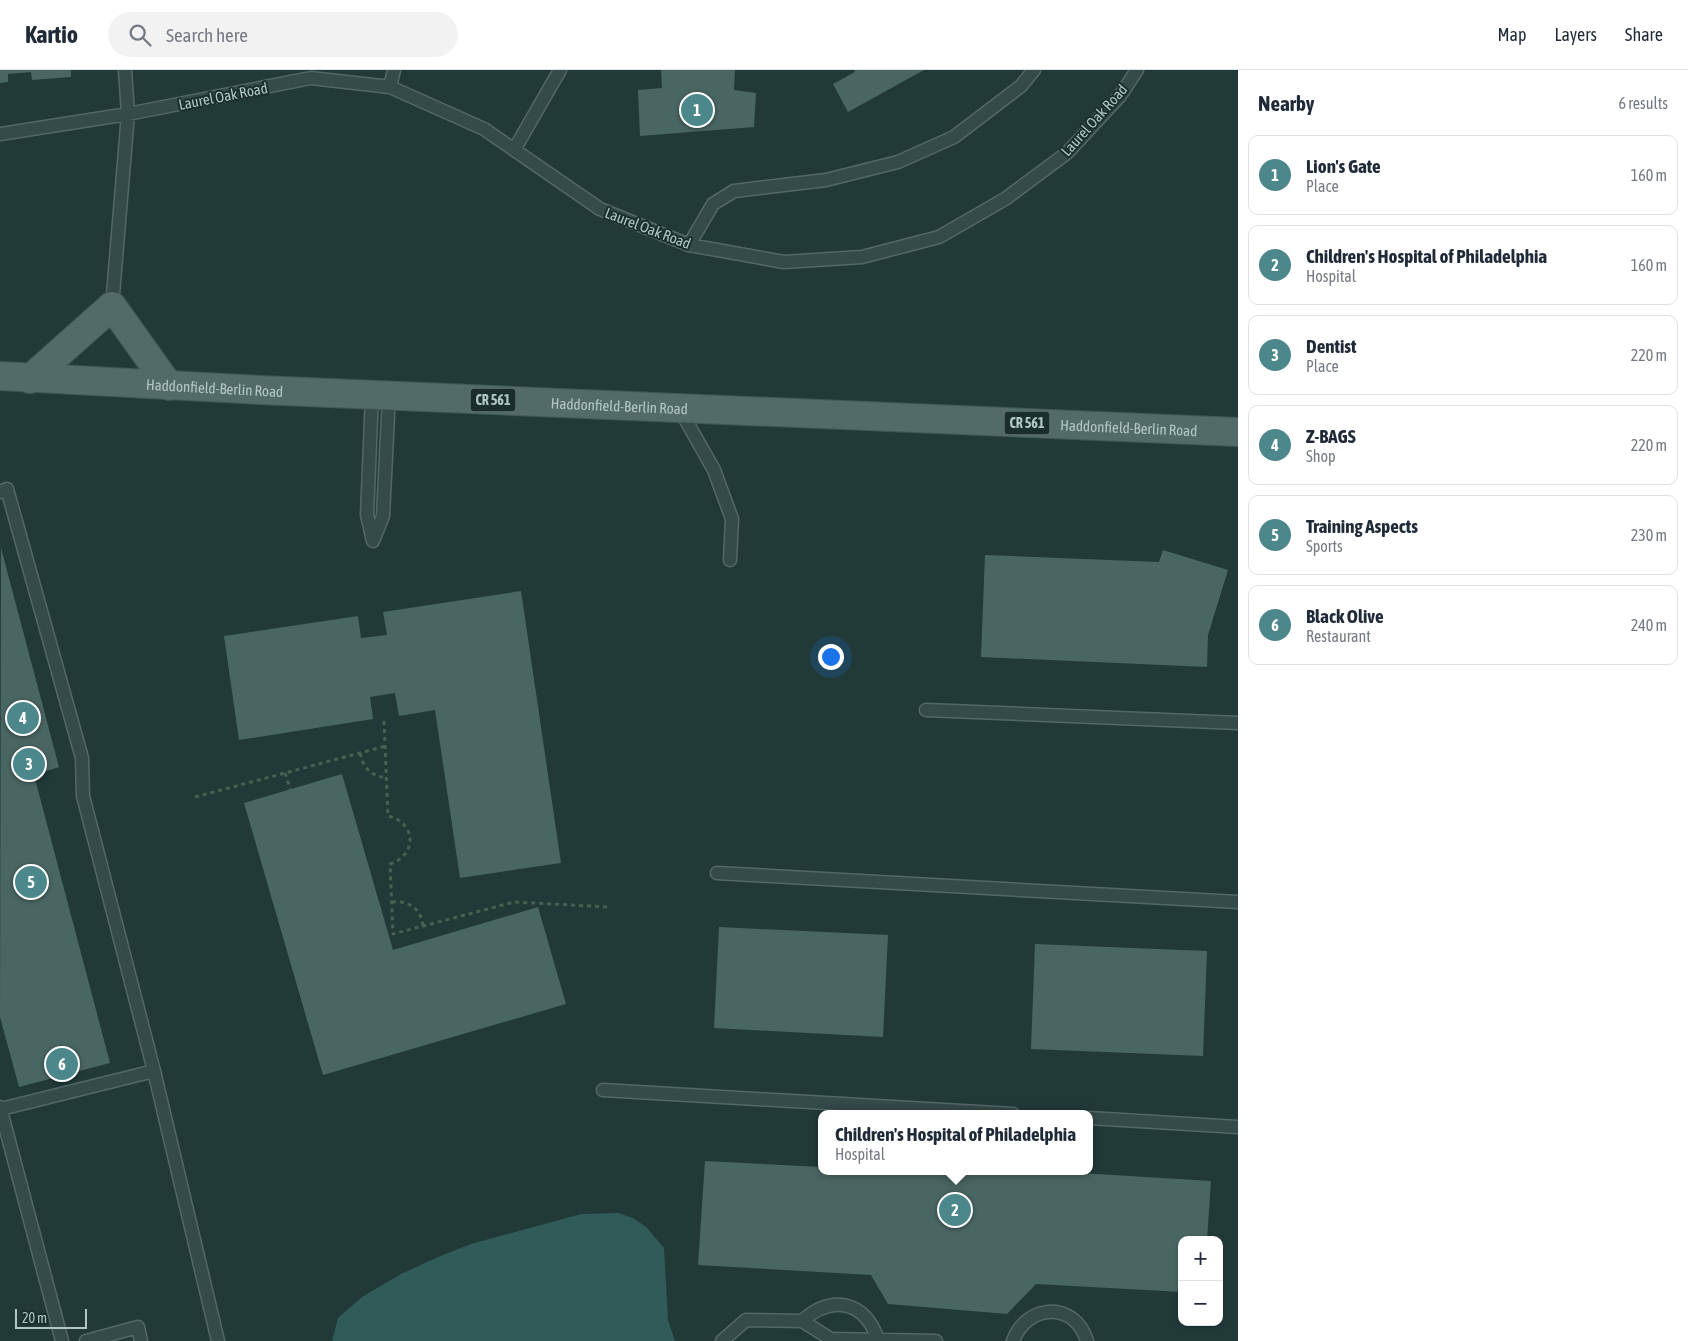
<!DOCTYPE html>
<meta charset="utf-8">
<style>
:root{--surface:#fff;--page:#f2f2f3;--text:#1f2937;--muted:#747a83;--line:#e0e1e3;--accent:#4c878b}
body{margin:0;font-family:"Asap Condensed",sans-serif;background:var(--page);color:var(--text)}
.controls{position:absolute;right:15px;bottom:15px;display:grid;overflow:hidden;border-radius:10px;box-shadow:0 1px 4px #0004}
.controls button{width:45px;height:45px;display:grid;place-items:center;padding:0;border:0;border-bottom:1px solid var(--line);background:var(--surface);color:var(--text);font:25px sans-serif}
.scale{position:absolute;left:15px;bottom:12px;width:72px;box-sizing:border-box;padding-left:5px;border:2px solid #b0c7c5;border-top:0;font-size:14px;line-height:18px;white-space:nowrap;color:#b0c7c5;-webkit-text-stroke:4px #1a2f2d;paint-order:stroke}
.you{position:absolute;left:830px;top:586px;width:18px;height:18px;margin:-12px;border:4px solid #fff;border-radius:50%;background:#1a73e8;box-shadow:0 0 0 8px #1a73e833}
.badge{display:grid;place-items:center;width:32px;height:32px;border-radius:50%;background:var(--accent);color:#fff;font-size:16px;font-weight:700}
.pin{position:absolute;translate:-50% -50%;border:2px solid #fff;box-shadow:0 1px 5px #0006}
.popup{position:absolute;left:818px;top:1040px;width:275px;height:65px;box-sizing:border-box;display:grid;place-content:center;border-radius:10px;background:var(--surface);filter:drop-shadow(0 1px 4px #0005);font-size:16px;white-space:nowrap;color:var(--muted)}
.popup b{font-size:19px;color:var(--text)}
.popup::after{content:'';position:absolute;left:50%;top:100%;margin-left:-10px;border:10px solid transparent;border-top-color:var(--surface)}
.list{margin:0;padding:0;list-style:none}
h2{display:flex;justify-content:space-between;align-items:center;height:65px;margin:0;padding:0 20px;font-size:21px}
h2 small{font-size:16px;font-weight:400;color:var(--muted)}
.list li{display:grid;grid-template-columns:32px 1fr auto;gap:15px;align-items:center;box-sizing:border-box;height:80px;margin:0 10px 10px;padding:0 10px;border:1px solid var(--line);border-radius:10px}
.list b{display:block;font-size:19px;white-space:nowrap}
.list p{margin:0;font-size:16px;white-space:nowrap;color:var(--muted)}
.list em{font-size:16px;font-style:normal;color:var(--muted)}
.icon{flex:none;width:28px;height:28px;fill:none;stroke:currentColor;stroke-width:2;stroke-linecap:round;stroke-linejoin:round}
.map{position:relative;flex:none;width:1238px;height:1271px;overflow:hidden}
header{display:flex;align-items:center;gap:30px;box-sizing:border-box;height:70px;padding:0 25px;background:var(--surface);border-bottom:1px solid var(--line)}
header strong{font-size:24px}
nav{display:flex;gap:28px;margin-inline-start:auto;font-size:18px}
.search{width:350px;height:45px;background:var(--page);display:flex;align-items:center;gap:12px;box-sizing:border-box;padding:0 18px;border-radius:28px;color:var(--muted);font-size:19px}
main{display:flex}
aside{flex:1;background:var(--surface)}
.map>svg:first-child{display:block}
.water{fill:#305b57}
.building{fill:#4a6663}
.lines{fill:none;stroke-linecap:round;stroke-linejoin:round}
.service-casing{stroke:#536866;stroke-width:15}
.primary-casing{stroke:#415755;stroke-width:30}
.path{stroke:#486052;stroke-width:3;stroke-dasharray:4 4;stroke-linecap:butt}
.service{stroke:#354b49;stroke-width:12}
.primary{stroke:#536b68;stroke-width:28}
.labels{text-anchor:middle;dominant-baseline:central;stroke-width:4;stroke-linejoin:round;paint-order:stroke}
.shield{fill:#1a2f2d;stroke:#839997;stroke-width:1}
.shield-label{font-size:14px;font-weight:bold;fill:#b0c7c5}
.street-label{font-size:15px;fill:#b0c7c5;stroke:#1a2f2d}
</style>
<header>
<strong>Kartio</strong>
<div class="search"><svg class="icon" aria-label="search" viewBox="0 0 24 24"><circle cx="10" cy="10" r="6"/><path d="M15 15l6 6"/></svg>Search here</div>
<nav><a>Map</a><a>Layers</a><a>Share</a></nav>
</header>
<main>
<div class="map">
<svg width="1238" height="1271" viewBox="0 0 1238 1271">
<rect width="100%" height="100%" fill="#213a38"/>
<!-- water -->
<path class="water" d="M618 1143 633 1148 646 1157 664 1178 668 1250 675 1271H332L338 1248 362 1227 401 1204 438 1187 471 1174 581 1144Z"/>
<!-- building -->
<path class="building" d="M0 0H71V7L32 10 31 2 8 4V12L0 13Z
M661 0H735L734 20 756 23 754 57 640 66 638 20 662 18Z
M854 0H924L848 42 833 14 855 2Z
M1 478 59 697 34 705 110 993 19 1017 0 947Z
M1163 480 1228 500 1208 565 1207 597 981 587 985 485 1159 492Z
M521 521 561 793 460 808 435 640 399 646 395 623 370 627 373 649 239 670 224 566 358 546 361 568 387 565 383 542Z
M342 704 393 880 538 837 566 934 323 1005 244 733Z
M719 857 888 865 883 967 714 958Z
M1035 874 1207 881 1203 986 1031 979Z
M705 1091 821 1097V1101H1048L1211 1111 1207 1170H1182V1222L1036 1214 1007 1244 888 1234 871 1205 698 1195Z"/>
<g class="lines">
<defs>
<path id="service" d="M390 17 394 0
M0 64 128 44 311 8 390 17 484 59 600 139 689 175 784 192 862 187 939 167 1005 129 1067 83 1120 26 1137 0
M514 80 560 0
M689 175 713 134 734 121 826 110 898 92 954 67 1021 16 1034 0
M112 236 128 44 125 0
M372 325 367 445 373 471 383 446 389 326
M679 338 714 400 732 449 730 490
M0 422 7 419 82 688 83 726 154 1001 218 1271
M926 640 1238 653
M717 803 1238 832
M603 1020 1013 1044
M0 1037 62 1271
M1 1039 154 1001
M1089 1048 1238 1057
M802 1251C832 1224 865 1231 878 1270
M86 1271 138 1257 141 1271
M722 1271 746 1250 802 1251 831 1269 936 1271
M1013 1271C1027 1233 1075 1231 1087 1271"/>
<g id="primary">
<path id="s1" d="M0 306 260 320 1238 362"/>
<path d="M30 309 112 236 169 316"/>
</g>
</defs>
<!-- service casing -->
<use href="#service" class="service-casing"/>
<!-- primary casing -->
<use href="#primary" class="primary-casing"/>
<!-- path -->
<path class="path" d="M384 651 388 746C416 752 418 785 390 794L393 864 514 832 609 837
M360 683C363 698 371 706 387 708
M285 703 290 719
M195 727 386 676
M392 832C409 830 421 839 423 856"/>
<!-- service -->
<use href="#service" class="service"/>
<!-- primary -->
<use href="#primary" class="primary"/>
</g>
<g class="labels">
<!-- shield labels -->
<g class="shield">
<rect x="470.5" y="318.5" width="45" height="23" rx="4"/>
<rect x="1004.5" y="341.5" width="45" height="23" rx="4"/>
</g>
<g class="shield-label">
<text x="493" y="330">CR 561</text>
<text x="1027" y="353">CR 561</text>
</g>
<!-- street labels -->
<g class="street-label">
<text transform="translate(223 26) rotate(-11)">Laurel Oak Road</text>
<text transform="translate(1094 50) rotate(-48)">Laurel Oak Road</text>
<text transform="translate(648 158) rotate(21)">Laurel Oak Road</text>
<text stroke="none"><textPath href="#s1" startOffset="215">Haddonfield-Berlin Road</textPath></text>
<text stroke="none"><textPath href="#s1" startOffset="620">Haddonfield-Berlin Road</textPath></text>
<text stroke="none"><textPath href="#s1" startOffset="1130">Haddonfield-Berlin Road</textPath></text>
</g>
</g>
</svg>
<div class="controls">
<button>+</button>
<button>−</button>
</div>
<div class="scale">20 m</div>
<div class="you"></div>
<div class="pin badge" style="left:697px;top:40px">1</div>
<div class="pin badge" style="left:955px;top:1140px">2</div>
<div class="popup"><b>Children's Hospital of Philadelphia</b>Hospital</div>
<div class="pin badge" style="left:29px;top:694px">3</div>
<div class="pin badge" style="left:23px;top:648px">4</div>
<div class="pin badge" style="left:31px;top:812px">5</div>
<div class="pin badge" style="left:62px;top:994px">6</div>
</div>
<aside>
<h2>Nearby<small>6 results</small></h2>
<ul class="list">
<li><span class="badge">1</span><div><b>Lion's Gate</b><p>Place</p></div><em>160 m</em></li>
<li><span class="badge">2</span><div><b>Children's Hospital of Philadelphia</b><p>Hospital</p></div><em>160 m</em></li>
<li><span class="badge">3</span><div><b>Dentist</b><p>Place</p></div><em>220 m</em></li>
<li><span class="badge">4</span><div><b>Z-BAGS</b><p>Shop</p></div><em>220 m</em></li>
<li><span class="badge">5</span><div><b>Training Aspects</b><p>Sports</p></div><em>230 m</em></li>
<li><span class="badge">6</span><div><b>Black Olive</b><p>Restaurant</p></div><em>240 m</em></li>
</ul>
</aside>
</main>
